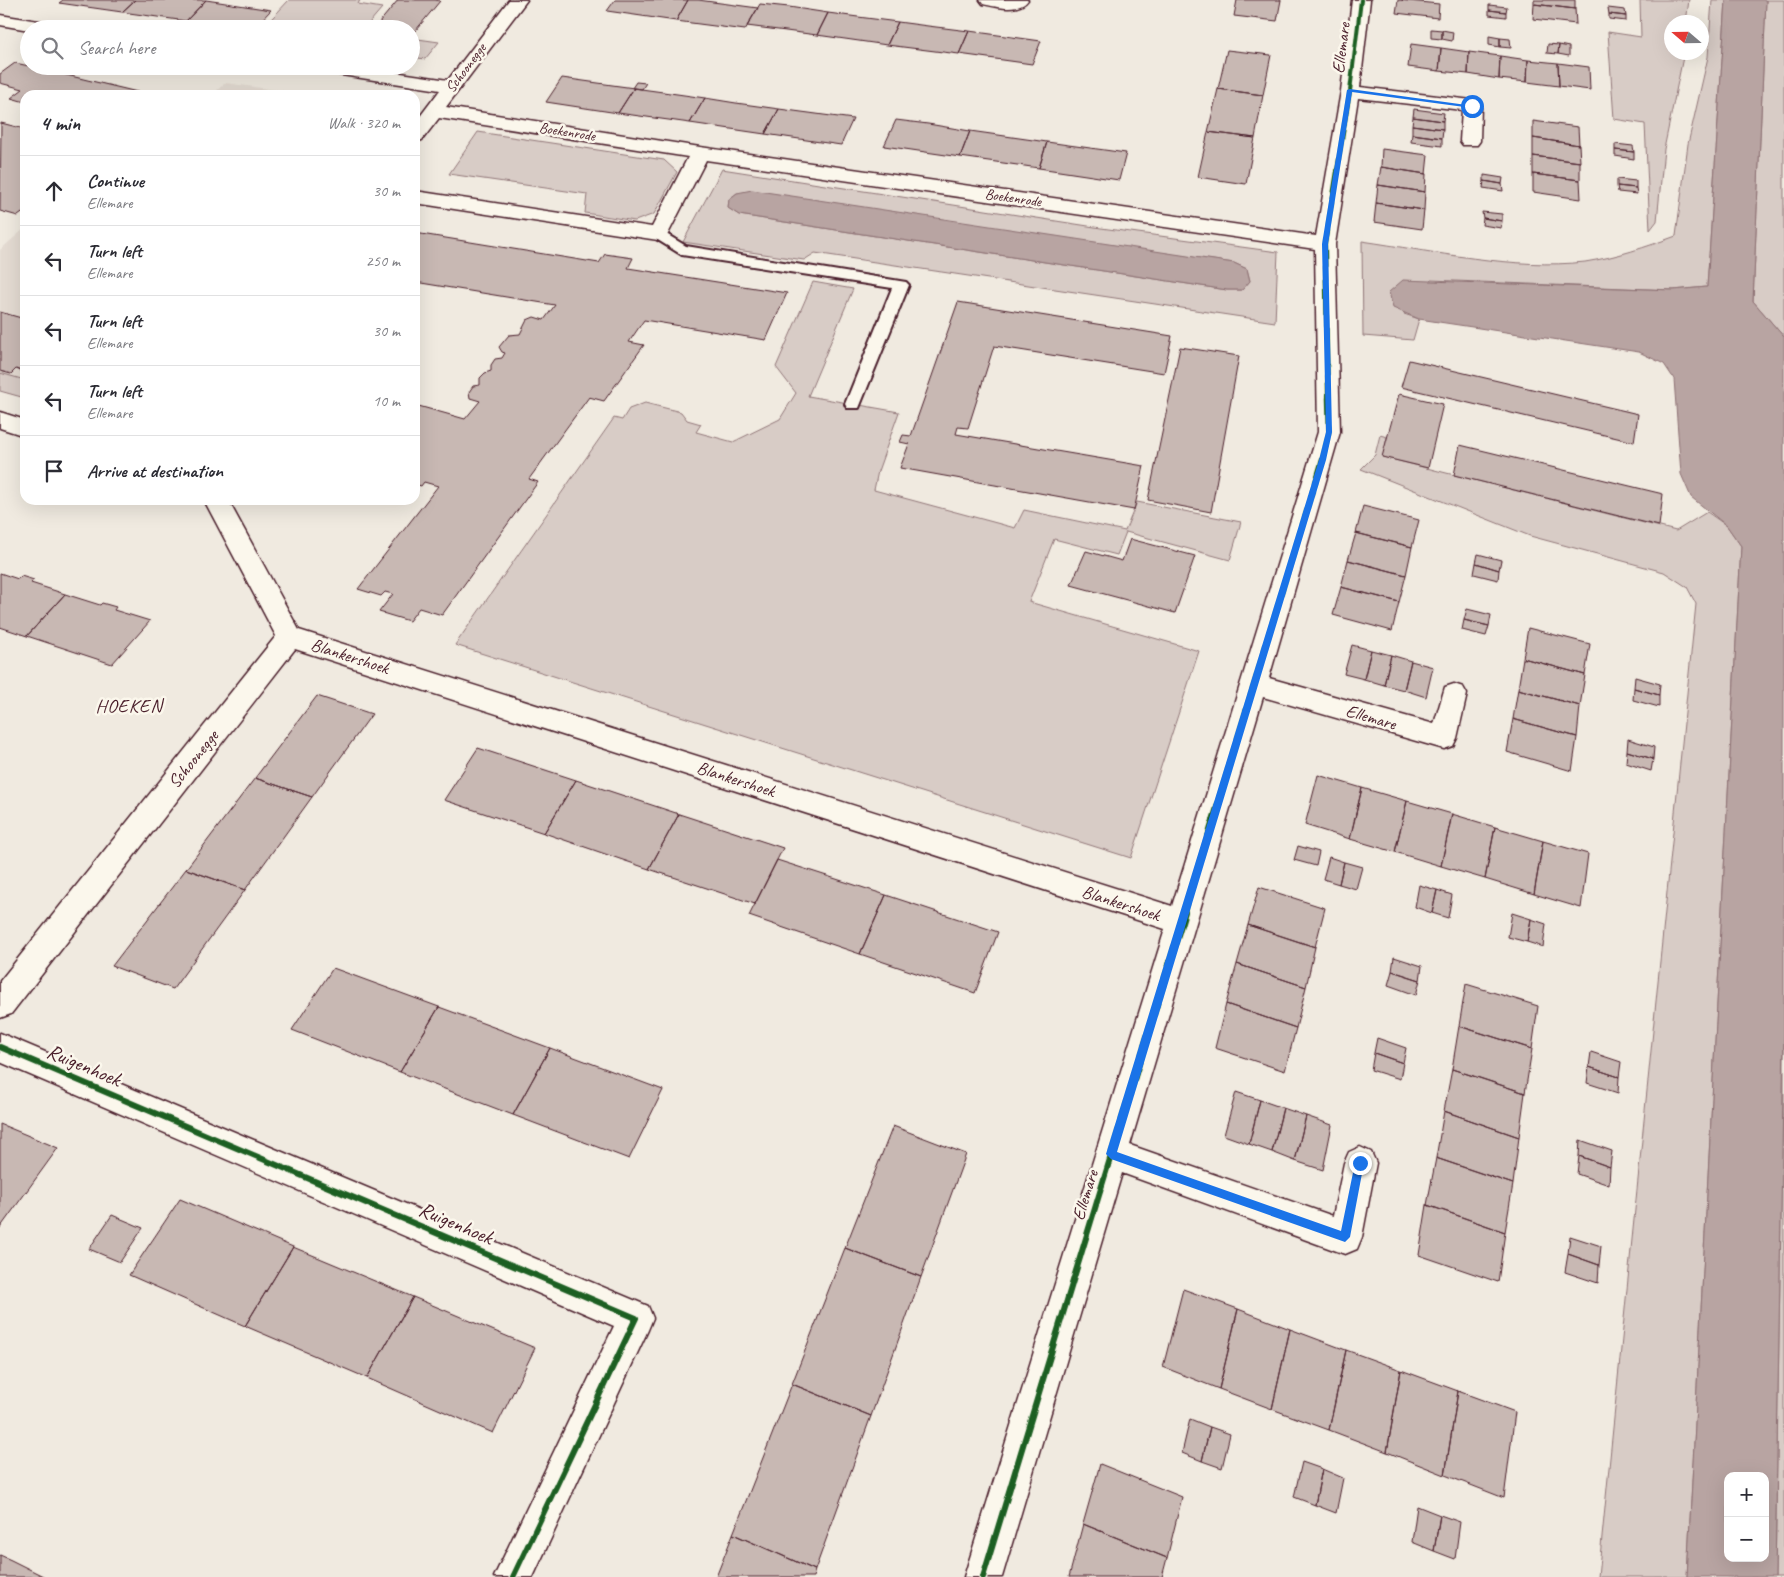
<!DOCTYPE html>
<meta charset="utf-8">
<style>
:root{--surface:#fff;--page:#f7f7f7;--text:#2b2b33;--muted:#7c7c81;--line:#e1e1e2}
body{margin:0;font-family:Caveat,sans-serif;background:var(--page);color:var(--text)}
.controls{position:absolute;right:15px;bottom:15px;display:grid;overflow:hidden;border-radius:10px;box-shadow:0 5px 20px #0002}
.controls button{width:45px;height:45px;display:grid;place-items:center;padding:0;border:0;border-bottom:1px solid var(--line);background:var(--surface);color:var(--text);font:25px sans-serif}
.compass{position:absolute;left:1664px;top:15px;width:45px;height:45px;border-radius:50%;background:var(--surface);box-shadow:0 5px 20px #0002;rotate:290deg}
.stop{position:absolute;width:15px;height:15px;margin:-11px;border:4px solid #1a73e8;border-radius:50%;background:#fff}
.stop.end{background:#1a73e8;border-color:#fff;box-shadow:0 1px 5px #0008}
.list{margin:0;padding:0;list-style:none}
h2{display:flex;justify-content:space-between;align-items:center;height:65px;margin:0;padding:0 20px;font-size:21px}
h2 small{font-size:16px;font-weight:400;color:var(--muted)}
.list li{display:grid;grid-template-columns:32px 1fr auto;gap:15px;align-items:center;box-sizing:border-box;height:70px;padding:0 20px;border-top:1px solid var(--line)}
.list b{display:block;font-size:19px;white-space:nowrap}
.list p{margin:0;font-size:16px;white-space:nowrap;color:var(--muted)}
.list em{font-size:16px;font-style:normal;color:var(--muted)}
.icon{flex:none;width:28px;height:28px;fill:none;stroke:currentColor;stroke-width:2;stroke-linecap:round;stroke-linejoin:round}
.map{position:relative;flex:none;width:1784px;height:1577px;overflow:hidden}
.search{position:absolute;background:var(--surface);box-shadow:0 5px 20px #0002;left:20px;top:20px;width:400px;height:55px;display:flex;align-items:center;gap:12px;box-sizing:border-box;padding:0 18px;border-radius:28px;color:var(--muted);font-size:19px}
.panel{position:absolute;background:var(--surface);box-shadow:0 5px 20px #0002;left:20px;top:90px;width:400px;height:415px;border-radius:15px}
.map>svg:first-child{display:block}
.built{fill:#e4dbd2}
.green{fill:#d8ccc6;stroke:#917678;fill-rule:evenodd}
.water{fill:#b8a4a2;stroke:#8c6f72;fill-rule:evenodd}
.building{fill:#c8b8b3;stroke:#4a1f2b}
.lines{fill:none;stroke-linecap:round;stroke-linejoin:round}
.service-casing{stroke:#4a1f2b;stroke-width:4}
.minor-casing{stroke:#4a1f2b;stroke-width:3}
.service{fill:#fbf7ec;fill-rule:evenodd}
.minor{fill:#fbf7ec;fill-rule:evenodd}
.cycleway-far2-casing{stroke:#fbf7ec;stroke-width:6}
.cycleway-far1-casing{stroke:#fbf7ec;stroke-width:8}
.cycleway-casing{stroke:#fbf7ec;stroke-width:9}
.cycleway-far2{stroke:#1b5e20;stroke-width:4}
.cycleway-far1{stroke:#1b5e20;stroke-width:4.5}
.cycleway{stroke:#1b5e20;stroke-width:6}
.route{fill:#1a73e8}
.labels{text-anchor:middle;dominant-baseline:central;stroke-width:5;stroke-linejoin:round;paint-order:stroke}
.far-street-label{font-size:15px;fill:#4a1f2b;stroke:#fbf7ec}
.street-label{font-size:18px;fill:#4a1f2b;stroke:#fbf7ec}
.neighbourhood-label{font-size:19px;letter-spacing:1px;fill:#4a1f2b;stroke:#fbf7ec}
.near-street-label{font-size:21px;fill:#4a1f2b;stroke:#fbf7ec}
</style>
<div class="map">
<svg width="1784" height="1577" viewBox="0 0 1784 1577">
<rect width="100%" height="100%" fill="#f0eae0"/>
<filter id="ink" filterUnits="userSpaceOnUse"><feTurbulence type="fractalNoise" baseFrequency=".02" numOctaves="2"/><feDisplacementMap in="SourceGraphic" scale="10" xChannelSelector="R" yChannelSelector="G"/><feConvolveMatrix kernelMatrix="1 2 1 2 8 2 1 2 1" color-interpolation-filters="sRGB"/></filter>
<g filter="url(#ink)">
<!-- built -->
<path class="built" d="M225 83 313 95H212Z
M25 228V390L0 383V250Z"/>
<!-- green -->
<path class="green" d="M289 0H360L358 4 382 8 364 29H262Z
M1640 0H1689L1686 22H1672V52L1684 53 1683 57 1664 149 1657 221 1650 230 1645 124 1614 119 1608 32 1641 37Z
M1712 0H1726L1707 287 1673 290 1431 280 1404 314 1419 319 1413 340 1363 336 1362 241C1431 251 1516 270 1585 262 1617 257 1646 247 1676 236L1688 144 1708 57Z
M1766 0H1784V337L1753 301Z
M411 38 439 42 425 59 411 57Z
M478 132 664 160 677 172 654 214 635 221 585 213 587 194 449 174Z
M722 169 1101 228 1278 252 1275 322 815 253 804 260 683 242ZM737 193 1234 263 1247 269 1250 281 1242 290H1227L739 215 728 208 729 199Z
M813 282 853 289 808 396 899 412 878 471 874 490 1015 528 1024 510 1125 531 1137 502 1241 522 1230 560 1126 532 1117 555 1054 539 1029 602 1199 651 1131 858 455 645 614 418 622 420 629 409 645 403 681 412 687 420 701 424 696 432 733 442 780 419 796 393 776 367Z
M0 373 25 380V398L0 391Z
M1380 435 1387 437 1383 457 1676 531 1707 512 1727 526 1741 546 1687 1577H1598L1696 604 1687 587 1664 572 1530 536 1361 469 1375 455Z
M1784 1034V1577H1775Z"/>
<!-- water -->
<path class="water" d="M1726 0H1766L1753 301 1784 337V1034L1775 1577H1687L1741 546 1727 526 1691 497 1681 474 1674 379 1664 364 1639 352 1419 319 1393 308 1389 292 1403 280 1673 290 1707 287ZM1728 1476H1765V1558H1728Z
M752 190 1234 263 1247 269 1250 281 1242 290H1227L739 215 728 208 729 199 737 193Z"/>
<!-- building -->
<path class="building" d="M63 0H135L122 12 59 3Z
M135 0H206L186 21 122 12Z
M206 0 271 10 253 29 186 21Z
M398 0H435L440 1 411 36V29H374Z
M615 0H688L676 21 607 11Z
M688 0H698L758 8 745 30 676 21Z
M1237 0H1281L1277 21 1234 16Z
M1398 0 1439 4 1438 18 1396 13Z
M1534 0H1575V9L1534 4Z
M760 4 789 7 828 13 817 35 747 26Z
M1534 4 1575 9 1576 24 1533 19Z
M1489 5 1507 7 1506 12 1489 10Z
M1608 8 1625 10 1626 16 1609 14Z
M1489 10 1506 12V17L1489 15Z
M828 13 858 17 898 22 887 45 817 35Z
M1609 14 1626 16V21L1609 19Z
M898 22 928 26 969 31 959 54 887 45Z
M1431 29 1442 30V39L1431 38Z
M1442 30 1453 32 1452 41 1442 39Z
M969 31 998 35 1041 41 1032 64 959 54Z
M1489 36 1500 38V47L1489 45Z
M1500 38 1510 39 1511 48 1500 47Z
M1411 44 1441 48 1439 71 1408 67Z
M1548 44 1559 45 1558 54 1547 53Z
M1559 45 1569 47V56L1558 54Z
M1441 48 1469 52 1468 74 1439 71Z
M1227 50 1271 55 1263 95 1218 89Z
M1469 52 1500 56 1499 79 1468 74Z
M1500 56 1528 60 1527 82 1499 79Z
M1528 60 1558 63 1559 86 1527 82Z
M15 63 29 66 150 95H48L39 93 25 95V102L11 98 23 89 0 83V74Z
M1558 63 1589 67 1590 90 1559 86Z
M562 78 634 88 618 113 546 102Z
M636 82 646 83 642 89 632 88Z
M634 88 663 92 705 98 690 123 618 113Z
M1218 89 1263 95 1255 138 1208 132Z
M705 98 736 103 779 109 765 134 690 123Z
M779 109 809 113 853 119 841 145 765 134Z
M1414 109 1444 113 1443 121 1413 117Z
M1413 117 1443 121V129L1412 125Z
M896 120 928 124 970 131 960 157 884 146Z
M1533 121 1578 127 1579 145 1533 138Z
M1 123 25 129V211L18 216 0 211Z
M1412 125 1443 129 1442 138 1412 134Z
M970 131 1047 142 1039 168 960 157Z
M1208 132 1255 138 1246 184 1198 177Z
M1412 134 1442 138V146L1411 142Z
M1533 138 1579 145 1580 162 1533 156Z
M1047 142 1126 153 1119 180 1039 168Z
M1615 144 1633 146 1634 152 1615 150Z
M1382 149 1428 155 1426 174 1381 167Z
M1615 150 1634 152V159L1615 156Z
M1533 156 1580 162V180L1533 174Z
M1381 167 1426 174 1425 192 1378 185Z
M1533 174 1580 180 1581 199 1533 192Z
M1484 175 1503 178 1502 184 1484 181Z
M1617 179 1636 181V188L1617 186Z
M1484 181 1502 184 1503 191 1483 188Z
M1378 185 1425 192 1424 210 1376 203Z
M1617 186 1636 188 1637 194 1618 192Z
M1376 203 1424 210 1422 229 1374 222Z
M1482 212 1502 214V221L1483 218Z
M1483 218 1502 221 1501 228 1482 225Z
M415 233 599 263 605 254 633 258 628 268 787 293 766 340 644 320 629 342 644 345 604 401 589 397 529 479 538 482 442 615 419 608 409 621 379 612 393 594 385 592 381 596 358 589 438 486 424 482 421 486 415 484V405L465 419 480 401 470 398 469 392 473 386 480 385V378L485 373 491 371V365L495 359 502 358 505 353 502 352 499 347 509 335 520 334 527 320 534 317 544 320 555 305 415 282Z
M958 302 1172 336 1164 373 994 346 968 428 958 427 956 434 1144 466 1134 510 900 468 909 444 900 442 903 435 911 436Z
M0 312 25 319V366L21 371 16 369 11 374 0 371Z
M1180 347 1239 356 1211 512 1148 500Z
M1409 360 1638 414 1634 442 1401 387Z
M1399 394 1443 404 1428 468 1382 457Z
M1460 445 1663 494 1659 526 1454 475Z
M1363 506 1419 520 1412 547 1356 533Z
M1356 533 1412 547 1406 575 1348 560Z
M1130 539 1195 556 1175 613 1071 585 1086 551 1122 561Z
M1478 554 1501 560 1499 570 1476 563Z
M1348 560 1406 575 1399 602 1341 587Z
M1476 563 1499 570 1498 580 1474 574Z
M0 573 18 579 21 576 34 580 31 583 65 594 27 636 0 627Z
M1341 587 1399 602 1392 631 1333 615Z
M65 594 100 605 102 603 116 607 114 610 150 621 112 664 27 636Z
M1467 609 1491 615 1489 626 1464 620Z
M1464 620 1489 626 1486 636 1462 630Z
M1528 628 1590 644 1585 675 1523 658Z
M1352 645 1371 650 1364 679 1344 674Z
M1371 650 1391 655 1384 685 1364 679Z
M1391 655 1411 661 1404 690 1384 685Z
M1523 658 1585 675 1580 706 1518 689Z
M1411 661 1433 667 1426 697 1404 690Z
M1635 677 1660 684 1659 695 1634 688Z
M1634 688 1659 695V707L1633 700Z
M1518 689 1580 706 1577 737 1513 719Z
M317 696 372 714 312 797 255 778Z
M1513 719 1577 737 1572 771 1507 752Z
M1628 739 1654 747 1653 759 1627 751Z
M478 748 576 780 544 833 444 800Z
M1627 751 1653 759 1651 771 1626 763Z
M1318 775 1362 788 1350 839 1305 825Z
M255 778 312 797 245 890 186 869Z
M576 780 679 814 649 869 544 833Z
M1362 788 1407 801 1395 852 1350 839Z
M1407 801 1452 814 1441 866 1395 852Z
M679 814 783 848 755 904 649 869Z
M1452 814 1495 827 1485 879 1441 866Z
M1495 827 1543 841 1534 894 1485 879Z
M1543 841 1588 854 1581 908 1534 894Z
M1298 846 1319 852 1316 866 1294 860Z
M1329 857 1344 862 1339 884 1323 879Z
M777 860 886 895 860 954 749 916Z
M1344 862 1362 867 1356 889 1339 884Z
M186 869 245 890 173 989 112 966Z
M1419 885 1437 890 1432 913 1415 907Z
M1259 887 1325 908 1315 947 1248 925Z
M1437 890 1452 895 1448 918 1432 913Z
M886 895 998 932 975 993 860 954Z
M1512 913 1531 919 1527 942 1508 937Z
M1531 919 1546 924 1543 947 1527 942Z
M1248 925 1315 947 1306 987 1237 964Z
M1394 957 1422 966 1420 980 1392 971Z
M1237 964 1306 987 1296 1028 1226 1004Z
M333 968 439 1007 400 1072 292 1030Z
M1392 971 1420 980 1416 995 1388 985Z
M1466 984 1538 1006 1532 1049 1459 1026Z
M1226 1004 1296 1028 1285 1071 1215 1048Z
M439 1007 550 1048 513 1115 400 1072Z
M1459 1026 1532 1049 1525 1093 1452 1069Z
M1377 1038 1406 1048 1403 1063 1374 1053Z
M550 1048 663 1090 629 1159 513 1115Z
M1591 1052 1621 1062 1619 1077 1589 1067Z
M1374 1053 1403 1063 1400 1079 1371 1070Z
M1589 1067 1619 1077 1618 1093 1587 1083Z
M1452 1069 1525 1093 1519 1137 1444 1111Z
M1236 1092 1260 1100 1249 1144 1224 1135Z
M1260 1100 1283 1108 1272 1152 1249 1144Z
M1283 1108 1306 1116 1295 1161 1272 1152Z
M1444 1111 1519 1137 1513 1184 1436 1158Z
M1306 1116 1332 1125 1323 1170 1295 1161Z
M0 1124 58 1148 0 1228Z
M893 1126 966 1154 921 1277 845 1248Z
M1580 1140 1612 1151 1610 1167 1579 1156Z
M1579 1156 1610 1167 1609 1185 1577 1174Z
M1436 1158 1513 1184 1505 1232 1427 1205Z
M180 1199 293 1247 245 1326 129 1275Z
M1427 1205 1505 1232 1498 1282 1419 1255Z
M112 1215 143 1228 120 1262 89 1249Z
M1570 1236 1601 1246 1599 1265 1568 1254Z
M293 1247 413 1297 367 1378 245 1326Z
M845 1248 921 1277 871 1416 792 1384Z
M1568 1254 1599 1265 1598 1283 1565 1272Z
M1183 1289 1238 1309 1219 1389 1163 1367Z
M413 1297 535 1348 493 1433 367 1378Z
M1238 1309 1290 1329 1272 1409 1219 1389Z
M1290 1329 1346 1350 1329 1430 1272 1409Z
M1346 1350 1401 1370 1387 1452 1329 1430Z
M1401 1370 1458 1391 1445 1475 1387 1452Z
M792 1384 871 1416 815 1570 733 1534Z
M1458 1391 1515 1412 1504 1498 1445 1475Z
M1190 1419 1210 1427 1202 1461 1182 1453Z
M1210 1427 1230 1434 1222 1468 1202 1461Z
M1302 1462 1322 1469 1315 1505 1294 1497Z
M1100 1464 1182 1497 1167 1558 1083 1524Z
M1322 1469 1343 1478 1336 1513 1315 1505Z
M1417 1506 1440 1515 1434 1551 1412 1542Z
M1440 1515 1460 1522 1455 1559 1434 1551Z
M1083 1524 1167 1558 1162 1577H1069Z
M733 1534 815 1570 813 1577H716Z
M0 1555 11 1560 45 1577H0Z"/>
<g class="lines">
<defs>
<path id="service" d="M658 229 686 246 906 282 909 285 859 408H847L845 404 892 288 682 255 653 237 651 234Z"/>
<path id="minor" d="M509 0H527L446 107 700 147 1316 236 1341 91 1352 0H1370L1360 87 1472 100 1479 102 1481 106 1480 141 1477 145H1463L1460 141 1462 110 1358 98 1335 244 1340 432 1269 678 1434 724 1445 687 1454 684 1463 687 1467 694 1457 738 1453 746 1444 749 1263 697 1130 1145 1333 1216 1344 1163 1349 1152 1360 1147 1371 1152 1376 1163 1362 1237 1357 1249 1345 1254 1122 1173 1002 1577H964L1165 929 295 649 11 1014 0 1018V981L276 636 204 500H228L299 630 1172 906 1318 432 1315 249 706 160 668 234 665 238 658 240 415 203V191L652 227 688 157 439 118 422 140 415 142V123L440 90 315 71 309 70 306 66H354L448 80Z
M980 0H1028C1019 13 996 7 983 4Z
M0 15 58 24 64 25 67 29 29 30 0 25Z
M0 412 25 420V436L0 428Z
M0 1033 648 1306 653 1318 648 1330 533 1577H494L614 1326 0 1062Z"/>
</defs>
<!-- service casing -->
<use href="#service" class="service-casing"/>
<!-- minor casing -->
<use href="#minor" class="minor-casing"/>
<!-- service -->
<use href="#service" class="service"/>
<!-- minor -->
<use href="#minor" class="minor"/>
<defs>
<path id="cycleway-far2" d="M1328 399 1325 244 1350 91 1361 0"/>
<path id="cycleway-far1" d="M1184 913 1322 460 1329 432 1328 398"/>
<path id="cycleway" d="M0 1047 636 1318 513 1577
M983 1577 1185 912"/>
</defs>
<!-- cycleway-far2 casing -->
<use href="#cycleway-far2" class="cycleway-far2-casing"/>
<!-- cycleway-far1 casing -->
<use href="#cycleway-far1" class="cycleway-far1-casing"/>
<!-- cycleway casing -->
<use href="#cycleway" class="cycleway-casing"/>
<!-- cycleway-far2 -->
<use href="#cycleway-far2" class="cycleway-far2"/>
<!-- cycleway-far1 -->
<use href="#cycleway-far1" class="cycleway-far1"/>
<!-- cycleway -->
<use href="#cycleway" class="cycleway"/>
</g>
</g>
<!-- route -->
<path class="route" d="M1350 89 1474 106 1472 108 1352 92 1328 244 1332 432 1326 460 1117 1152 1341 1231 1355 1163 1360 1158 1364 1163 1350 1237 1345 1242 1111 1159 1106 1154 1319 460 1326 432 1322 244 1347 90Z"/>
<g class="labels">
<!-- far-street labels -->
<g class="far-street-label">
<text transform="translate(466 68) rotate(-53)">Schoonegge</text>
<text transform="translate(567 132) rotate(9)">Boekenrode</text>
<text transform="translate(1013 198) rotate(8)">Boekenrode</text>
</g>
<!-- street labels -->
<g class="street-label">
<text transform="translate(1341 48) rotate(-83)">Ellemare</text>
<text transform="translate(350 656) rotate(18)">Blankershoek</text>
<text transform="translate(1371 717) rotate(16)">Ellemare</text>
<text transform="translate(193 759) rotate(-51)">Schoonegge</text>
<text transform="translate(736 779) rotate(18)">Blankershoek</text>
<text transform="translate(1121 903) rotate(18)">Blankershoek</text>
<text transform="translate(1085 1195) rotate(-73)">Ellemare</text>
</g>
<!-- neighbourhood labels -->
<g class="neighbourhood-label">
<text x="129" y="706">HOEKEN</text>
</g>
<!-- near-street labels -->
<g class="near-street-label">
<text transform="translate(84 1065) rotate(23)">Ruigenhoek</text>
<text transform="translate(456 1223) rotate(23)">Ruigenhoek</text>
</g>
</g>
</svg>
<div class="controls">
<button>+</button>
<button>−</button>
</div>
<svg class="compass" viewBox="-18 -18 36 36"><path d="M0-13l5 13h-10z" fill="#e53935"/><path d="M0 13l5-13h-10z" fill="#7c7c81"/></svg>
<div class="stop" style="left:1472px;top:106px"></div>
<div class="stop end" style="left:1360px;top:1163px"></div>
<div class="search"><svg class="icon" aria-label="search" viewBox="0 0 24 24"><circle cx="10" cy="10" r="6"/><path d="M15 15l6 6"/></svg>Search here</div>
<section class="panel">
<h2>4 min<small>Walk · 320 m</small></h2>
<ul class="list">
<li><svg class="icon" aria-label="ahead" viewBox="0 0 24 24"><path d="M12 20V5M6 11l6-6 6 6"/></svg><div><b>Continue</b><p>Ellemare</p></div><em>30 m</em></li>
<li><svg class="icon" aria-label="left" viewBox="0 0 24 24"><path d="M17 20v-9H6M10 6l-5 5 5 5"/></svg><div><b>Turn left</b><p>Ellemare</p></div><em>250 m</em></li>
<li><svg class="icon" aria-label="left" viewBox="0 0 24 24"><path d="M17 20v-9H6M10 6l-5 5 5 5"/></svg><div><b>Turn left</b><p>Ellemare</p></div><em>30 m</em></li>
<li><svg class="icon" aria-label="left" viewBox="0 0 24 24"><path d="M17 20v-9H6M10 6l-5 5 5 5"/></svg><div><b>Turn left</b><p>Ellemare</p></div><em>10 m</em></li>
<li><svg class="icon" aria-label="arrive" viewBox="0 0 24 24"><path d="M6 21V4h12l-3 4 3 4H6"/></svg><div><b>Arrive at destination</b></div></li>
</ul>
</section>
</div>
